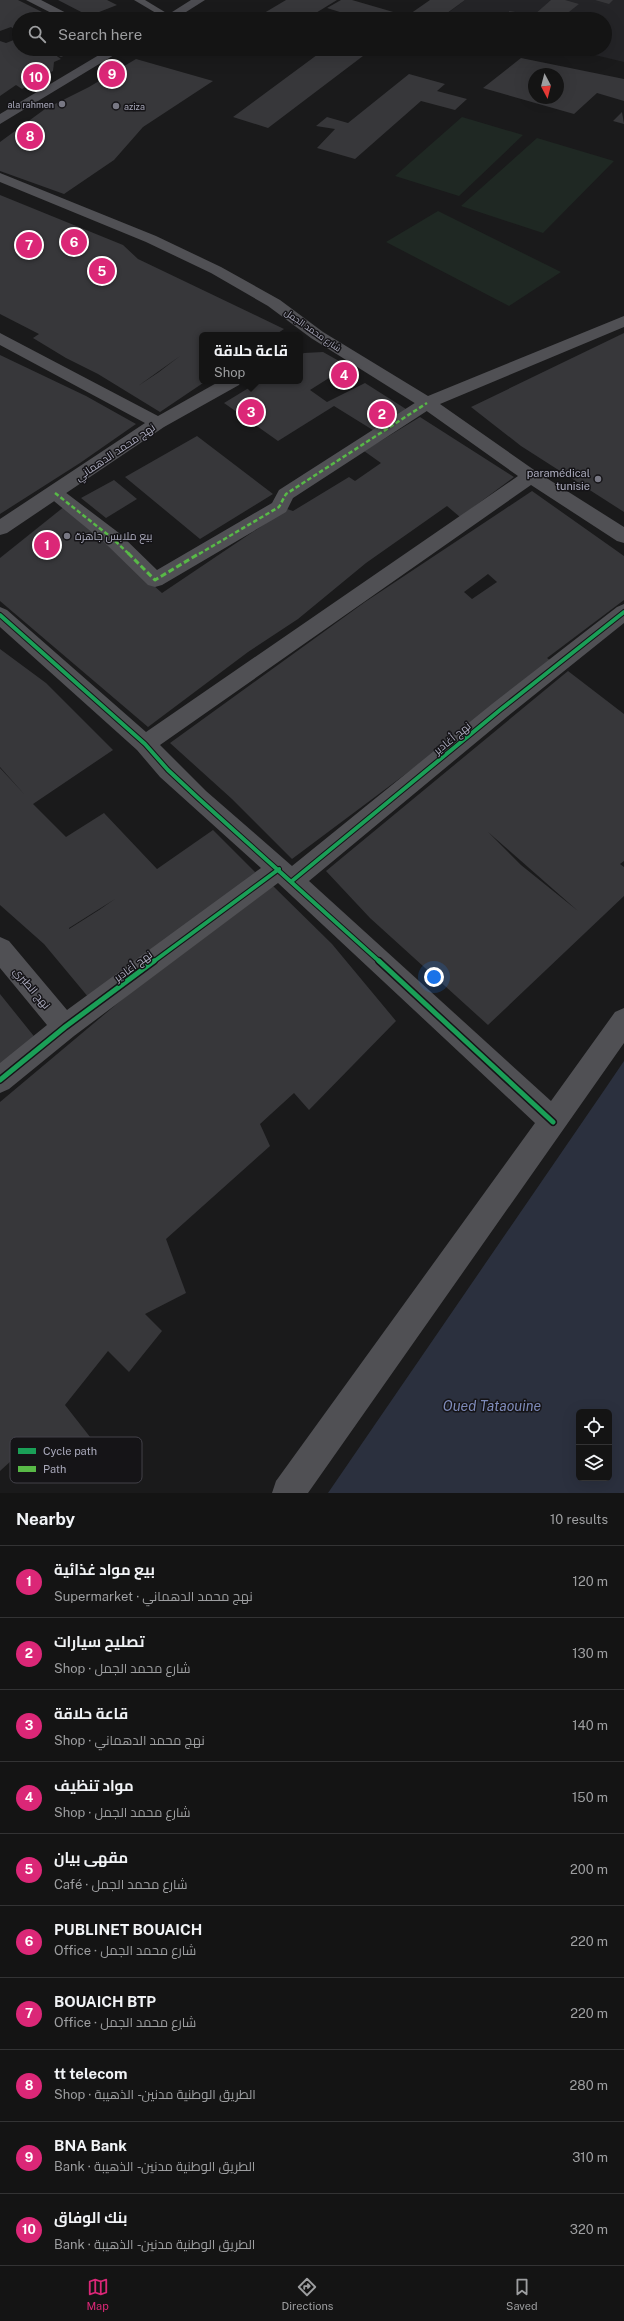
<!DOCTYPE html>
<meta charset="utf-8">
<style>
:root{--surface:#141414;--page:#212122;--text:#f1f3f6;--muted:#9d9ea0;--line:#333334;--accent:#db2777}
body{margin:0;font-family:"Public Sans",Cairo,sans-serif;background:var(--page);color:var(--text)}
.controls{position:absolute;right:12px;bottom:12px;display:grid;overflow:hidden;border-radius:6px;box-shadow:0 4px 16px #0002}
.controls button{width:36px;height:36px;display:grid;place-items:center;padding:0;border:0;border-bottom:1px solid var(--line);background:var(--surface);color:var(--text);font:20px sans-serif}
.compass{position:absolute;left:528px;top:68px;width:36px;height:36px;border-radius:50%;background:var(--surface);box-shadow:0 4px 16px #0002;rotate:173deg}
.you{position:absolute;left:434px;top:977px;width:14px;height:14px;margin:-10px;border:3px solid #fff;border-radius:50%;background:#1a73e8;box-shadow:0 0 0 6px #1a73e833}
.badge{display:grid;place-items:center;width:26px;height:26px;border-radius:50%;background:var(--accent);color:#fff;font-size:13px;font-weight:700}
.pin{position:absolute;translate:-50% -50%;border:2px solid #fff;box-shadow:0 1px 4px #0006}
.popup{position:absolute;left:199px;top:332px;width:104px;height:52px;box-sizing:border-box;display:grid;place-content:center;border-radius:6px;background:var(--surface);filter:drop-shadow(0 1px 3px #0005);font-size:13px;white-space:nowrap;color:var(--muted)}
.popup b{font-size:15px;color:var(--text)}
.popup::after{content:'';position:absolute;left:50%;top:100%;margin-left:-8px;border:8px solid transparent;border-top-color:var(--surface)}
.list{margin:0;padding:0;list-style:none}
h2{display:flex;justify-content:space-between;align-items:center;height:52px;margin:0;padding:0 16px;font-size:17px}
h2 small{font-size:13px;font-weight:400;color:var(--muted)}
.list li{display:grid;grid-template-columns:26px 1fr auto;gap:12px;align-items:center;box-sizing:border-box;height:72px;padding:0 16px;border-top:1px solid var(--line)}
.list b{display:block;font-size:15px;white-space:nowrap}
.list p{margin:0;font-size:13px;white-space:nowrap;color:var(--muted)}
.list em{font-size:13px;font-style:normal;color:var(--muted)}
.icon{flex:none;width:22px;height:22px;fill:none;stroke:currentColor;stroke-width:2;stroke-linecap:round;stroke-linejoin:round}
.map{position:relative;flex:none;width:624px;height:1493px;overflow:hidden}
.search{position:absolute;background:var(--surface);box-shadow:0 4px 16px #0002;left:12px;right:12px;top:12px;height:44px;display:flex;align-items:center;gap:10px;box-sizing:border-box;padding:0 14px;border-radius:22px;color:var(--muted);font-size:15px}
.sheet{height:772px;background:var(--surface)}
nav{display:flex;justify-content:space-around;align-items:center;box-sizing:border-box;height:56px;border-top:1px solid var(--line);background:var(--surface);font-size:11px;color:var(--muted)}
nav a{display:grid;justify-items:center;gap:2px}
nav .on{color:var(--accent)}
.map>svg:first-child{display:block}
.built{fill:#242427}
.green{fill:#1f2823}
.water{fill:#2b303e;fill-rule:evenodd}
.building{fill:#37373a;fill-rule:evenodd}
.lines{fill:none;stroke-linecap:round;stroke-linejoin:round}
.service{fill:#505054;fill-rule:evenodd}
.pedestrian{fill:#505054;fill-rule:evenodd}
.minor{fill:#505054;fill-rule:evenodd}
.primary{fill:#4c4c51;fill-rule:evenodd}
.quiet-far1{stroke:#58b947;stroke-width:2.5;stroke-dasharray:4.5 2.5;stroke-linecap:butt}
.quiet{stroke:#58b947;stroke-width:3;stroke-dasharray:6 3;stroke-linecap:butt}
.cycleway-far1-casing{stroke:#151417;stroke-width:6}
.cycleway-casing{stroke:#151417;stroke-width:8}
.cycleway-far1{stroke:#1a9f57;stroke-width:4}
.cycleway{stroke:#1a9f57;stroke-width:5}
.poi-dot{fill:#787884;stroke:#151417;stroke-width:1.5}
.labels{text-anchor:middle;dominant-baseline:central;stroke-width:3;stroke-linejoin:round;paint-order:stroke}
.far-poi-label{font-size:9px;fill:#aaaabc;stroke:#151417;text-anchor:end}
.far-street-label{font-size:9px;fill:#aaaabc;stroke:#151417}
.street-label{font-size:11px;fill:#aaaabc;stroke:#151417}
.poi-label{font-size:11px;fill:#aaaabc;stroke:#151417;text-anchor:end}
.near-water-label{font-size:14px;font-style:italic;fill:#7e8bba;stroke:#151417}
.key{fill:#151417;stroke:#424149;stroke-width:1}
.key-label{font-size:11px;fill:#aaaabc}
</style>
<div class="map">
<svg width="624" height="1493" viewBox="0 0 624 1493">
<rect width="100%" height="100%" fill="#1a1a1b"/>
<!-- built -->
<path class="built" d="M465 0H624V62L570 49H605V19H440Z"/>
<!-- green -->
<path class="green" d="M462 117 523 135 459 196 395 176Z
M537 138 614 161 543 233 461 206Z
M438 211 561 272 509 306 386 242Z"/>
<!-- water -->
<path class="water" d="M624 1061V1493H328L605 1089ZM579 1412H609V1478H579Z"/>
<!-- building -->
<path class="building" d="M0 0H18L50 16 41 19H19V27L14 29 11 27 0 31Z
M58 0H107L117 5 89 16Z
M286 0H337L306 19H254Z
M341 0H352L407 16 403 19H362L327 8Z
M430 0H465L439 19H411L412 18 407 16Z
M551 0H565L579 4 560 19H519L509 16V11L534 15Z
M595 0H613L609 4Z
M19 38V49H49L51 52 50 49H80L61 57 51 52 61 59 54 62 53 71 22 89 16 85 0 96V41L6 43Z
M325 49H339L363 56 268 128 233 117Z
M521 58 624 79V101L597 93 574 114 483 88ZM534 74H558V98H534Z
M136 59 213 81 143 127 114 160 64 194 0 171V142L45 109 89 87Z
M409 74 445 84 437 91 467 99 455 110 421 101 355 159 317 148 335 129 316 126 327 117 348 123Z
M622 112 624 124 613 121Z
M0 195 123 245 138 259 284 329 275 335H202V381H206L160 412 98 374 66 358 33 338 39 334 0 314ZM180 356 159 372 138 386Z
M624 333V512L521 446 471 407Z
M323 352 348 366 310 390 327 402 365 383 409 411 376 432 334 406 278 441 224 403 260 381H300V355L304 353Z
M0 355 86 396 136 424 80 463 0 514Z
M420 417 514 477 460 517 447 506 366 563 298 619 248 652 148 727 0 601V558L65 506 162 593 287 509 293 511 349 477 355 481 381 463 364 451Z
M197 436 273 494 200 539 125 477Z
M114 480 137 499 106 518 81 498Z
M532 491 624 556V600L547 658 554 663 292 859 232 799 170 743 365 602ZM488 574 497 582 472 599 464 592Z
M0 649 46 683 113 750 33 804 66 837 104 813 157 869 213 830 257 874 89 998 44 944 0 905V768L25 795 0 767ZM115 899 99 910 69 929V928Z
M568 671 624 714V861L620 864 624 867V896L488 1025 370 918 326 871ZM488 832 578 911 521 865Z
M272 885 332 944 396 1021 309 1110 294 1093 260 1124 270 1146 166 1239 186 1293 145 1314 162 1331 129 1372 108 1351 65 1405 94 1442 58 1478 24 1449 0 1471V1102L168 961Z
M0 994 37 1040 0 1068Z"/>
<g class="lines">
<!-- service -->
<path class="service" d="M134 0H145L173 17 166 19Z"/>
<!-- pedestrian -->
<path class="pedestrian" d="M427 398 433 399 436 403 433 407 293 498 286 512 162 585 155 587 148 585 105 543 49 497 46 493 49 489 55 487 61 489 119 533 157 570 272 503 279 490 421 399Z"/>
<!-- minor -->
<path class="minor" d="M26 0H41L78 19H63Z
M0 173 156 236 221 267 280 300 323 332 428 396 624 316V327L440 404 537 472 624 527V543L617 541 531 485 160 745 206 791 292 866 492 704 617 607 624 604V623L508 716 309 881 551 1101 615 1012 624 1008V1043L308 1493H272L276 1481 535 1123 278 883 74 1036 9 1089 0 1093V1063L47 1025 0 968V937L9 941 67 1010 261 868 160 777 137 750 0 627V607L7 610 146 732 518 476 421 407 311 338 268 306 211 273 146 242 0 182Z
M0 333 158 416 220 381H241L239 385 164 427 7 533 0 535V519L145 423 0 345Z"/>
<!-- primary -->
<path class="primary" d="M191 0H205L175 19H161Z
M109 49H124L0 124V114Z"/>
<!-- quiet-far1 -->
<path class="quiet-far1" d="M55 493 112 538 129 554
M199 554 279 507 286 494 427 403"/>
<!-- quiet -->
<path class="quiet" d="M128 553 155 580 200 553"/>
<defs>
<path id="cycleway-far1" d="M0 615 145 744 168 770 198 798 380 962
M292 881 500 710 624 612
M153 962 279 869"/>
<path id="cycleway" d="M379 961 553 1122
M0 1080 65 1027 154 961"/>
</defs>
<!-- cycleway-far1 casing -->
<use href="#cycleway-far1" class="cycleway-far1-casing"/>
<!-- cycleway casing -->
<use href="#cycleway" class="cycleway-casing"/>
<!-- cycleway-far1 -->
<use href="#cycleway-far1" class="cycleway-far1"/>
<!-- cycleway -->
<use href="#cycleway" class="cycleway"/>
</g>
<!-- markers -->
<g class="poi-dot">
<circle cx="62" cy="104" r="4"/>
<circle cx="116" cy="106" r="4"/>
<circle cx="598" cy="479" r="4"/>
<circle cx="67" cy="536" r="4"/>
</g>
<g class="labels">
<!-- far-poi labels -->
<g class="far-poi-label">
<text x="54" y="104">ala rahmen</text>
<text x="124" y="106" text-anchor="start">aziza</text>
</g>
<!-- far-street labels -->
<g class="far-street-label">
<text transform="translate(313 330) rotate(35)">شارع محمد الجمل</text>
</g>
<!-- street labels -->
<g class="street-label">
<text transform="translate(115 452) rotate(-34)">نهج محمد الدهماني</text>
<text transform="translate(452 738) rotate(-39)">نهج أغادير</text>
<text transform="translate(133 966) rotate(-36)">نهج أغادير</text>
<text transform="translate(32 988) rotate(50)">نهج الطبري</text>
</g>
<!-- poi labels -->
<g class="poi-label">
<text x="590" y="473">paramédical<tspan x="590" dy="13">tunisie</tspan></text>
<text x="75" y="536" text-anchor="start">بيع ملابس جاهزة</text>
</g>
<!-- near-water labels -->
<g class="near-water-label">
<text x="492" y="1406">Oued Tataouine</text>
</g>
</g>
<!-- legend -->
<rect x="10" y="1437" width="132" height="46" rx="6" class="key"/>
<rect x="18" y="1448" width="18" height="6" fill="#1a9f57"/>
<rect x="18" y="1466" width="18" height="6" fill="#58b947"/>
<g class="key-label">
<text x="43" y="1455">Cycle path</text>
<text x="43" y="1473">Path</text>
</g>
</svg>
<div class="controls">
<button><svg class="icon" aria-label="locate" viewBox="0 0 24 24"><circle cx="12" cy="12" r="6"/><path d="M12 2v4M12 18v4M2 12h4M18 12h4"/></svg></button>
<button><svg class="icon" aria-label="layers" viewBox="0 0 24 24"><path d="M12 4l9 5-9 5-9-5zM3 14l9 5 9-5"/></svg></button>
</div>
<svg class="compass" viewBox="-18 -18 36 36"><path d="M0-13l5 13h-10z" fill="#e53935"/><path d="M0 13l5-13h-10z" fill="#9d9ea0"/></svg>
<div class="you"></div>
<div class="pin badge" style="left:47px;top:545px">1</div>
<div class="pin badge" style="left:382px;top:414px">2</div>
<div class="pin badge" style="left:251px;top:412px">3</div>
<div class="popup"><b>قاعة حلاقة</b>Shop</div>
<div class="pin badge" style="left:344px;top:375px">4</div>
<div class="pin badge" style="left:102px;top:271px">5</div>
<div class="pin badge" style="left:74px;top:242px">6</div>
<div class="pin badge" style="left:29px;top:245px">7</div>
<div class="pin badge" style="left:30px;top:136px">8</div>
<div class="pin badge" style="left:112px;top:74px">9</div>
<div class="pin badge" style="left:36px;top:77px">10</div>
<div class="search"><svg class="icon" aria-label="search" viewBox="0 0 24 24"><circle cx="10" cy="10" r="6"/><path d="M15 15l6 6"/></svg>Search here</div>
</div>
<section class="sheet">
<h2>Nearby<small>10 results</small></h2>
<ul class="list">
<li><span class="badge">1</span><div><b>بيع مواد غذائية</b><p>Supermarket · نهج محمد الدهماني</p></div><em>120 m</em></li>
<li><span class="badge">2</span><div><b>تصليح سيارات</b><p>Shop · شارع محمد الجمل</p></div><em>130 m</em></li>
<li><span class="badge">3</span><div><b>قاعة حلاقة</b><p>Shop · نهج محمد الدهماني</p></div><em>140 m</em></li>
<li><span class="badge">4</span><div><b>مواد تنظيف</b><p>Shop · شارع محمد الجمل</p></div><em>150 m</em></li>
<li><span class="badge">5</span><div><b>مقهى بيان</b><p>Café · شارع محمد الجمل</p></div><em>200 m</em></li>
<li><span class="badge">6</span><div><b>PUBLINET BOUAICH</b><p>Office · شارع محمد الجمل</p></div><em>220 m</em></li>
<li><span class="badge">7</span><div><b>BOUAICH BTP</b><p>Office · شارع محمد الجمل</p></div><em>220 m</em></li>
<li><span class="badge">8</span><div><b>tt telecom</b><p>Shop · الطريق الوطنية مدنين - الذهيبة</p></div><em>280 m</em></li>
<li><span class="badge">9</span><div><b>BNA Bank</b><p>Bank · الطريق الوطنية مدنين - الذهيبة</p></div><em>310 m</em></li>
<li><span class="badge">10</span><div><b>بنك الوفاق</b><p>Bank · الطريق الوطنية مدنين - الذهيبة</p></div><em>320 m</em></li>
</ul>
</section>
<nav>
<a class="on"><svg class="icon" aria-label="map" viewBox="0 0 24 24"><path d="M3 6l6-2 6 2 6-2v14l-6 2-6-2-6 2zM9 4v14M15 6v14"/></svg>Map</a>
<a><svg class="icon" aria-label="directions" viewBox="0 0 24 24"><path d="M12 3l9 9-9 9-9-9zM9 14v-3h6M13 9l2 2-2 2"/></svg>Directions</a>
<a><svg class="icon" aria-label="saved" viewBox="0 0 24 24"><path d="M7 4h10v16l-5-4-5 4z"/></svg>Saved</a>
</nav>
